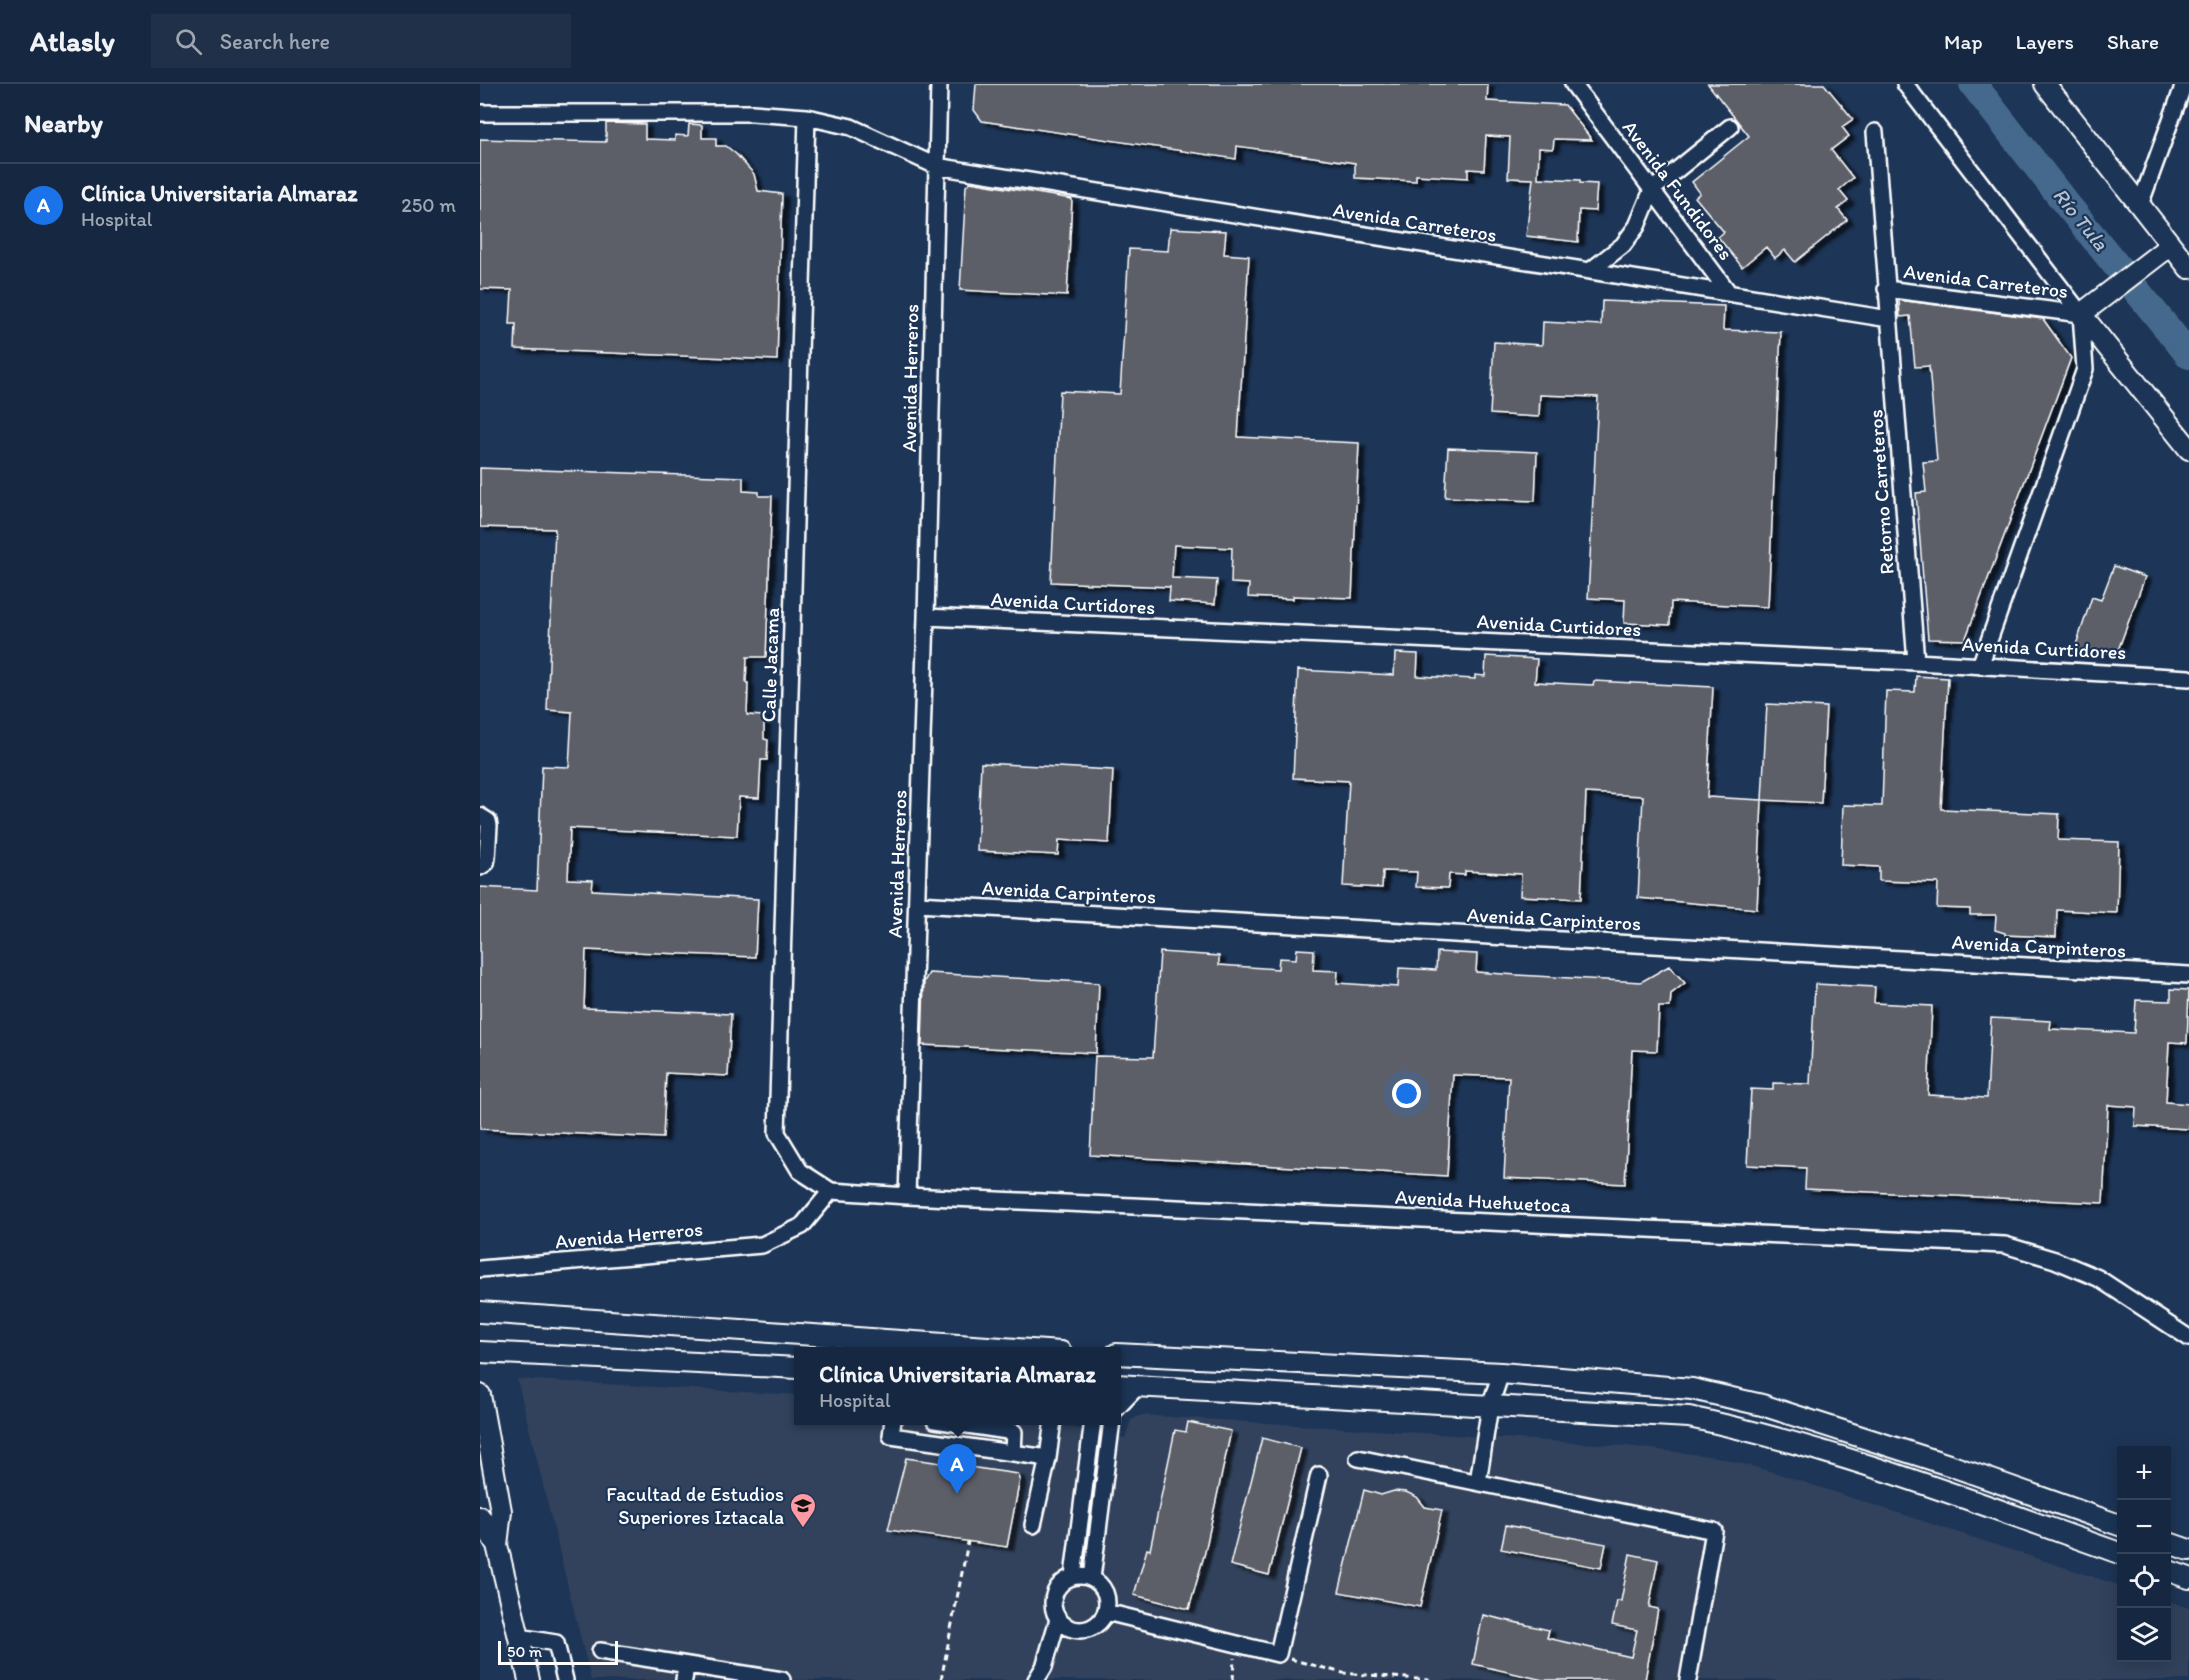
<!DOCTYPE html>
<meta charset="utf-8">
<style>
:root{--surface:#162841;--page:#1f3048;--text:#f1f3f6;--muted:#9ea6b1;--line:#35445a;--accent:#1a73e8}
body{margin:0;font-family:Itim,sans-serif;background:var(--page);color:var(--text)}
.controls{position:absolute;right:18px;bottom:18px;display:grid;overflow:hidden;border-radius:0px;box-shadow:0 3px 15px #0003}
.controls button{width:54px;height:54px;display:grid;place-items:center;padding:0;border:0;border-bottom:2px solid var(--line);background:var(--surface);color:var(--text);font:30px sans-serif}
.scale{position:absolute;left:18px;bottom:15px;width:120px;box-sizing:border-box;padding-left:6px;border:3px solid #fff;border-top:0;font-size:16px;line-height:21px;white-space:nowrap;color:#fff;-webkit-text-stroke:4px #1d3557;paint-order:stroke}
.you{position:absolute;left:927px;top:1010px;width:21px;height:21px;margin:-15px;border:4px solid #fff;border-radius:50%;background:#1a73e8;box-shadow:0 0 0 9px #1a73e833}
.badge{display:grid;place-items:center;width:39px;height:39px;border-radius:50%;background:var(--accent);color:#fff;font-size:20px;font-weight:700}
.pin{position:absolute;translate:-50% -50px;filter:drop-shadow(0 2px 3px #0008)}
.pin::after{content:'';position:absolute;top:32px;width:21px;height:18px;background:inherit;clip-path:polygon(0 0,100% 0,50% 100%)}
.popup{position:absolute;left:314px;top:1263px;width:327px;height:78px;box-sizing:border-box;display:grid;place-content:center;border-radius:0px;background:var(--surface);filter:drop-shadow(0 2px 4px #0005);font-size:20px;white-space:nowrap;color:var(--muted)}
.popup b{font-size:22px;color:var(--text)}
.popup::after{content:'';position:absolute;left:50%;top:100%;margin-left:-12px;border:12px solid transparent;border-top-color:var(--surface)}
.list{margin:0;padding:0;list-style:none}
h2{display:flex;justify-content:space-between;align-items:center;height:78px;margin:0;padding:0 24px;font-size:26px}
h2 small{font-size:20px;font-weight:400;color:var(--muted)}
.list li{display:grid;grid-template-columns:39px 1fr auto;gap:18px;align-items:center;box-sizing:border-box;height:84px;padding:0 24px;border-top:2px solid var(--line)}
.list b{display:block;font-size:22px;white-space:nowrap}
.list p{margin:0;font-size:20px;white-space:nowrap;color:var(--muted)}
.list em{font-size:20px;font-style:normal;color:var(--muted)}
.icon{flex:none;width:33px;height:33px;fill:none;stroke:currentColor;stroke-width:2;stroke-linecap:round;stroke-linejoin:round}
.map{position:relative;flex:none;width:1709px;height:1596px;overflow:hidden}
header{display:flex;align-items:center;gap:36px;box-sizing:border-box;height:84px;padding:0 30px;background:var(--surface);border-bottom:2px solid var(--line)}
header strong{font-size:28px}
nav{display:flex;gap:33px;margin-inline-start:auto;font-size:21px}
.search{width:420px;height:54px;background:var(--page);display:flex;align-items:center;gap:15px;box-sizing:border-box;padding:0 21px;border-radius:0px;color:var(--muted);font-size:22px}
main{display:flex}
aside{flex:1;background:var(--surface)}
.map>svg:first-child{display:block}
.built{fill:#30425c}
.lines{fill:none;stroke-linecap:round;stroke-linejoin:round}
.river{stroke:#45698c;stroke-width:28}
.building{fill:#5d5f67;stroke:#fff;stroke-width:1.5;filter:url(#shadow)}
.minor-casing{stroke:#fff;stroke-width:20}
.major-casing{stroke:#fff;stroke-width:24}
.path{stroke:#fff;stroke-width:3;stroke-dasharray:6 4.5;stroke-linecap:butt}
.minor{stroke:#1d3557;stroke-width:15}
.major{stroke:#1d3557;stroke-width:20}
.labels{text-anchor:middle;dominant-baseline:central;stroke-width:4.5;stroke-linejoin:round;paint-order:stroke}
.street-label{font-size:20px;fill:#fff;stroke:#1d3557}
.poi-label{font-size:20px;fill:#fff;stroke:#1d3557;text-anchor:end}
.water-label{font-size:21px;font-style:italic;fill:#b5c3d1;stroke:#1d3557}
</style>
<header>
<strong>Atlasly</strong>
<div class="search"><svg class="icon" aria-label="search" viewBox="0 0 24 24"><circle cx="10" cy="10" r="6"/><path d="M15 15l6 6"/></svg>Search here</div>
<nav><a>Map</a><a>Layers</a><a>Share</a></nav>
</header>
<main>
<aside>
<h2>Nearby<small></small></h2>
<ul class="list">
<li><span class="badge">A</span><div><b>Clínica Universitaria Almaraz</b><p>Hospital</p></div><em>250 m</em></li>
</ul>
</aside>
<div class="map">
<svg width="1709" height="1596" viewBox="0 0 1709 1596">
<defs>
<filter id="shadow"><feDropShadow dx="6" dy="3.5" stdDeviation="1.5" flood-color="#0009"/></filter>
</defs>
<rect width="100%" height="100%" fill="#1d3557"/>
<filter id="ink" filterUnits="userSpaceOnUse"><feTurbulence type="fractalNoise" baseFrequency=".0167" numOctaves="2"/><feDisplacementMap in="SourceGraphic" scale="12" xChannelSelector="R" yChannelSelector="G"/><feConvolveMatrix kernelMatrix="1 2 1 2 8 2 1 2 1" color-interpolation-filters="sRGB"/></filter>
<g filter="url(#ink)">
<!-- built -->
<path class="built" d="M37 1295 318 1311V1336L562 1337 645 1354 651 1336 661 1331 1147 1362 1237 1373 1293 1388 1641 1502 1642 1574H1686L1687 1517 1709 1524V1596H111Z"/>
<g class="lines">
<!-- river -->
<path class="river" d="M1493 0 1584 117 1709 271"/>
</g>
<!-- building -->
<path class="building" d="M496 0H1008L1007 17 1085 21 1112 56 1074 55 1073 65 1059 64 1058 94 1100 96V99L1117 100 1115 127 1099 126 1098 158 1046 152 1053 95 1028 94 1030 53 1006 52 1004 86 988 85V94L936 91V97L875 94V79L757 62 756 75 502 37 494 26Z
M1228 0H1344L1373 35 1362 43 1369 52 1351 66 1373 94 1359 106 1368 117 1358 125 1367 136 1315 178 1305 166 1295 174 1286 163 1262 183 1238 153 1244 148 1215 113 1220 109 1212 98 1269 52Z
M126 39 165 40V55L195 56V51L208 52 209 40 222 41V54H236V62H246L256 70 274 90 278 107 302 110 297 276 35 265 36 240H30L32 206 0 205V55L126 58Z
M490 98 592 115 587 212 480 206 486 102Z
M690 144 746 147 744 170 769 172 758 353 879 359 872 514 813 512V515L768 513 769 500 751 499 752 464 694 461 692 494 737 496 735 520 689 517 690 503 571 498 580 307 640 310 649 165 688 167Z
M1419 216 1563 235 1591 274 1485 556 1448 555 1436 409 1446 408 1443 378 1457 377 1449 282 1435 283 1430 232 1420 233Z
M1122 217 1244 222 1243 246 1301 248 1288 523 1191 518 1190 541 1144 539 1145 516 1108 514 1118 313 1060 311 1059 333 1010 330 1014 258 1062 261 1063 238 1121 241Z
M968 364 1057 368 1055 417 965 413Z
M0 384 263 393V407L279 408V412H292L286 573H267L266 599H268L267 631 284 632V655L288 656 287 676H281L279 714 259 713 257 752 90 744 88 795 113 796 112 806 278 815 275 873 106 866 104 924 251 930 248 992 186 989 183 1054 0 1045V803L57 806 62 682 89 683 92 628 67 626 75 445 0 443Z
M1634 482 1665 493 1637 569 1594 567 1612 513 1621 516Z
M915 569 938 570 937 592 995 595V591L1005 592 1006 572 1057 575 1055 598 1113 601 1114 597 1233 603 1227 713 1282 716 1277 825 1158 814 1163 712 1106 709 1101 815 1040 812 1041 790 985 787V791L969 790 968 804 936 803 937 788 903 787 902 804 863 802 869 697 813 694 818 586 914 591Z
M1436 592 1468 594 1461 725 1579 730 1578 756 1639 758 1637 829 1577 826 1576 853 1525 851V849L1515 846 1516 831H1490V825L1457 824 1458 799 1399 797V783L1361 781 1363 721 1402 722 1406 607 1435 608Z
M1287 620 1346 623 1341 719 1282 716Z
M501 679 633 686 629 759 579 756 578 771 497 767Z
M817 865 834 866 833 886 858 887 857 899 918 903 919 884 956 886 957 868 997 870 996 888 1037 891 1161 898 1189 882 1205 899 1191 910 1190 923H1179L1177 967 1152 966 1145 1100 1024 1094 1029 993 973 991 967 1092 610 1071 615 972 673 973 680 868 739 872V881L798 885 799 874 816 875Z
M449 889 619 899 616 969 442 961 444 898Z
M1335 900 1395 903 1394 919 1452 922 1448 1011 1507 1014 1511 934 1571 937 1570 945 1654 949 1656 916 1691 917V905L1709 906 1707 959 1689 958 1686 1018 1709 1020V1045L1655 1042 1656 1023 1628 1021 1623 1119 1325 1105 1326 1084 1267 1081 1271 1005 1293 1006V999L1330 1000Z
M708 1338 751 1347 725 1468 709 1525 654 1511 667 1465 670 1466 695 1346 706 1348Z
M782 1354 821 1364 789 1491 750 1481Z
M426 1374 538 1390 540 1395 527 1463 408 1446Z
M884 1406 901 1411 914 1407 926 1408 937 1413 945 1423 962 1426 940 1523 859 1508Z
M1026 1441 1126 1460 1121 1484 1021 1465Z
M1150 1470 1178 1476 1169 1523 1178 1525 1165 1596H1063L993 1580 1003 1531 1069 1546 1067 1554 1151 1573 1157 1546 1132 1541 1137 1517H1141Z"/>
<g class="lines">
<defs>
<path id="minor" d="M1093 0 1249 209
M1425 0 1601 230 1605 285 1500 582
M0 29H272L327 33 371 43 456 82 1409 235
M327 33 297 1049 320 1087 351 1107 427 1112 1525 1161 1575 1176 1618 1194 1709 1254
M1395 48 1436 578
M1660 121 1704 0
M1110 187 1143 161 1157 142 1172 106 1250 43
M1406 205 1601 230
M446 533 1436 578 1709 594
M0 732 8 737 9 742 7 774 6 779 0 783
M437 820 1709 891
M427 1112 446 533 459 0
M0 1185 282 1161 322 1142 351 1107
M636 1325 658 1302
M413 1336 411 1352 568 1374
M455 1336 534 1348 533 1369
M878 1374 1234 1447 1208 1596
M998 1398 1010 1322 1021 1289
M553 1441 568 1374 573 1336
M573 1519a27 27 0 1 1 54 0a27 27 0 1 1-54 0Z
M593 1492 613 1336
M612 1494 632 1336
M626 1528 798 1570 839 1391
M39 1553 76 1559 85 1596
M120 1567 302 1596
M204 1596 206 1581
M556 1596 564 1583 578 1535"/>
<path id="major" d="M1565 0 1709 184
M1691 161 1601 230 1709 365
M0 1228 581 1268
M0 1268 318 1284
M636 1270 1021 1289 1212 1305 1282 1321 1472 1382 1642 1442
M636 1301 1209 1333C1357 1364 1500 1420 1642 1470
M0 1311 21 1427 17 1461
M0 1433 17 1461 49 1596
M1686 1458 1709 1466
M1686 1486 1709 1494"/>
</defs>
<!-- minor casing -->
<use href="#minor" class="minor-casing"/>
<!-- major casing -->
<use href="#major" class="major-casing"/>
<!-- path -->
<path class="path" d="M810 1575 863 1589 950 1596
M461 1596 488 1458
M753 1596 754 1574"/>
<!-- minor -->
<use href="#minor" class="minor"/>
<!-- major -->
<use href="#major" class="major"/>
</g>
</g>
<!-- icons -->
<defs>
<symbol id="university-pin" viewBox="-11 -11 22 30"><path d="M0 17L-7.5 6A9.5 9.5 0 1 1 7.5 6Z" fill="#ff9aa2" stroke="#1d3557"/><path d="M0-5L7-2L0 1L-7-2ZM-4 1L0 2.5L4 1V4Q0 6-4 4Z" fill="#111"/></symbol>
</defs>
<g fill-rule="evenodd">
<use href="#university-pin" x="308" y="1407" width="30" height="40"/>
</g>
<g class="labels">
<!-- street labels -->
<g class="street-label">
<text transform="translate(1198 106) rotate(53)">Avenida Fundidores</text>
<text transform="translate(935 138) rotate(9)">Avenida Carreteros</text>
<text transform="translate(1506 197) rotate(7)">Avenida Carreteros</text>
<text transform="translate(430 294) rotate(-89)">Avenida Herreros</text>
<text transform="translate(1401 408) rotate(-94)">Retorno Carreteros</text>
<text transform="translate(593 519) rotate(3)">Avenida Curtidores</text>
<text transform="translate(1079 541) rotate(3)">Avenida Curtidores</text>
<text transform="translate(1564 564) rotate(3)">Avenida Curtidores</text>
<text transform="translate(290 581) rotate(-88)">Calle Jacama</text>
<text transform="translate(417 780) rotate(-88)">Avenida Herreros</text>
<text transform="translate(589 808) rotate(3)">Avenida Carpinteros</text>
<text transform="translate(1074 835) rotate(3)">Avenida Carpinteros</text>
<text transform="translate(1559 862) rotate(3)">Avenida Carpinteros</text>
<text transform="translate(1003 1117) rotate(3)">Avenida Huehuetoca</text>
<text transform="translate(149 1151) rotate(-5)">Avenida Herreros</text>
</g>
<!-- poi labels -->
<g class="poi-label">
<text x="304" y="1410">Facultad de Estudios<tspan x="304" dy="23">Superiores Iztacala</tspan></text>
</g>
<!-- water labels -->
<g class="water-label">
<text transform="translate(1601 135) rotate(51)">Río Tula</text>
</g>
</g>
</svg>
<div class="controls">
<button>+</button>
<button>−</button>
<button><svg class="icon" aria-label="locate" viewBox="0 0 24 24"><circle cx="12" cy="12" r="6"/><path d="M12 2v4M12 18v4M2 12h4M18 12h4"/></svg></button>
<button><svg class="icon" aria-label="layers" viewBox="0 0 24 24"><path d="M12 4l9 5-9 5-9-5zM3 14l9 5 9-5"/></svg></button>
</div>
<div class="scale">50 m</div>
<div class="you"></div>
<div class="pin badge" style="left:477px;top:1410px">A</div>
<div class="popup"><b>Clínica Universitaria Almaraz</b>Hospital</div>
</div>
</main>
